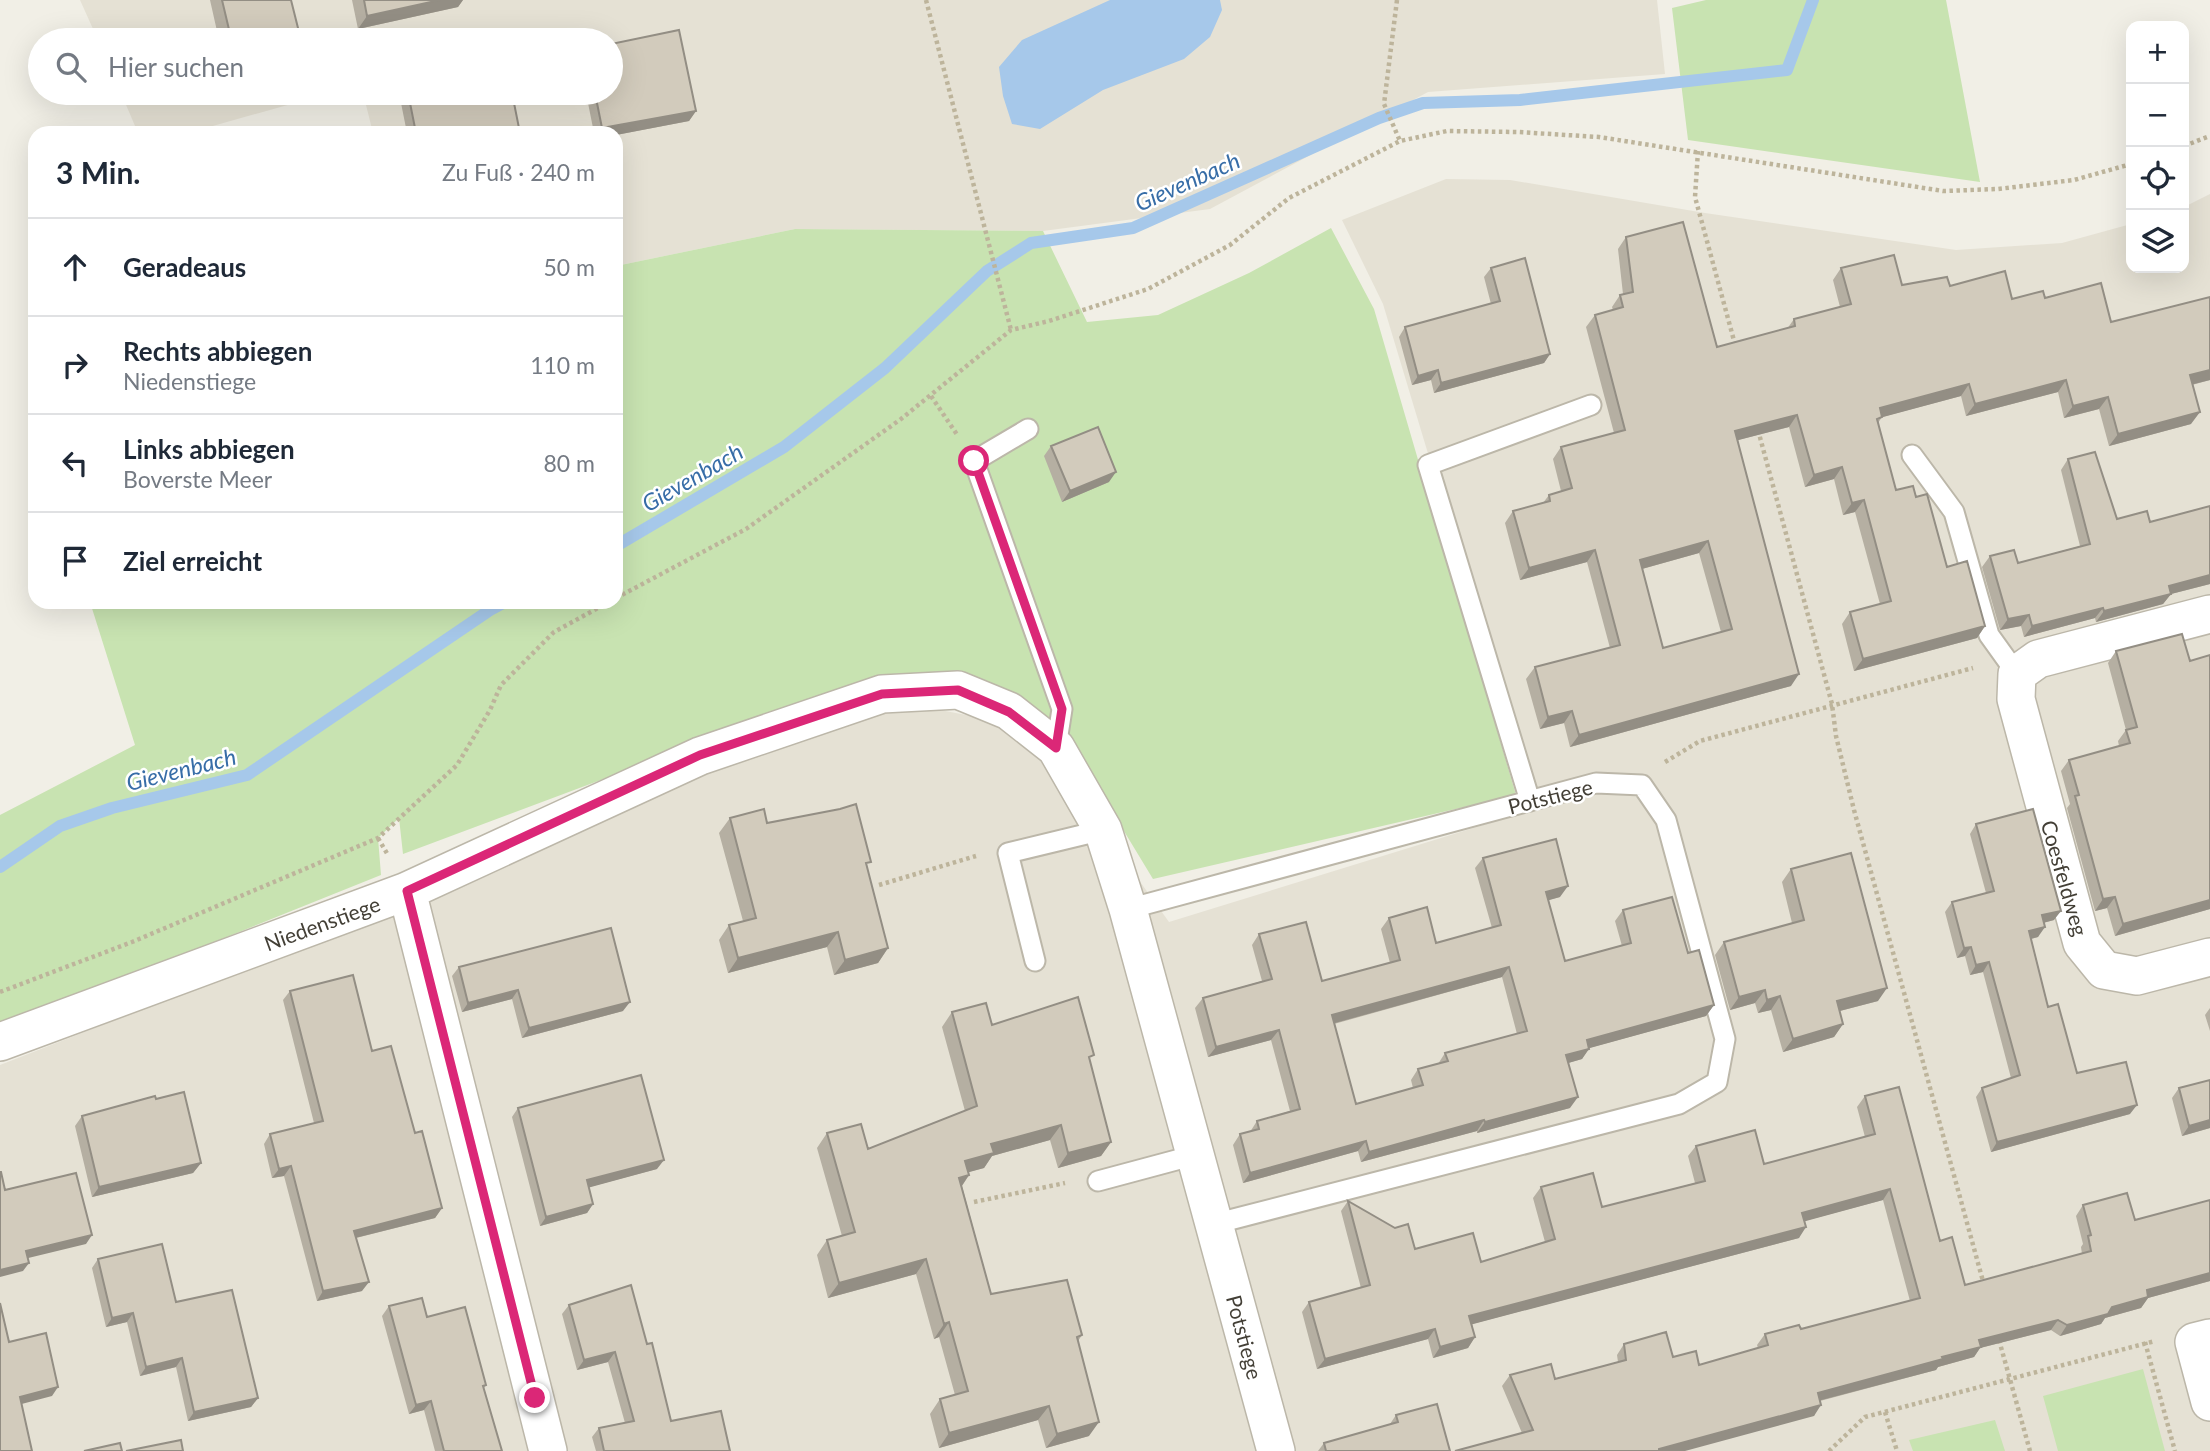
<!DOCTYPE html>
<html lang="de">
<meta charset="utf-8">
<style>
:root{--surface:#fff;--page:#f2f2f3;--text:#1f2937;--muted:#747a83;--line:#e0e1e3}
body{margin:0;font-family:Lato,sans-serif;background:var(--page);color:var(--text)}
.controls{position:absolute;right:21px;top:21px;display:grid;overflow:hidden;border-radius:14px;box-shadow:0 7px 28px #0002}
.controls button{width:63px;height:63px;display:grid;place-items:center;padding:0;border:0;border-bottom:2px solid var(--line);background:var(--surface);color:var(--text);font:35px sans-serif}
.stop{position:absolute;width:21px;height:21px;margin:-16px;border:5px solid #db2777;border-radius:50%;background:#fff}
.stop.end{background:#db2777;border-color:#fff;box-shadow:0 2px 7px #0008}
.list{margin:0;padding:0;list-style:none}
h2{display:flex;justify-content:space-between;align-items:center;height:91px;margin:0;padding:0 28px;font-size:30px}
h2 small{font-size:23px;font-weight:400;color:var(--muted)}
.list li{display:grid;grid-template-columns:46px 1fr auto;gap:21px;align-items:center;box-sizing:border-box;height:98px;padding:0 28px;border-top:2px solid var(--line)}
.list b{display:block;font-size:26px;white-space:nowrap}
.list p{margin:0;font-size:23px;white-space:nowrap;color:var(--muted)}
.list em{font-size:23px;font-style:normal;color:var(--muted)}
.icon{flex:none;width:38px;height:38px;fill:none;stroke:currentColor;stroke-width:2;stroke-linecap:round;stroke-linejoin:round}
.map{position:relative;flex:none;width:2210px;height:1451px;overflow:hidden}
.search{position:absolute;background:var(--surface);box-shadow:0 7px 28px #0002;left:28px;top:28px;width:595px;height:77px;display:flex;align-items:center;gap:18px;box-sizing:border-box;padding:0 24px;border-radius:38px;color:var(--muted);font-size:26px}
.panel{position:absolute;background:var(--surface);box-shadow:0 7px 28px #0002;left:28px;top:126px;width:595px;height:483px;border-radius:21px}
.map>svg:first-child{display:block}
.residential{fill:#e5e1d4}
.green{fill:#c8e3b1}
.water{fill:#a6c8ea}
.lines{fill:none;stroke-linecap:round;stroke-linejoin:round}
.stream{stroke:#a6c8ea;stroke-width:12}
.service-casing{stroke:#bcb7a9;stroke-width:23}
.minor-casing{stroke:#bcb7a9;stroke-width:40}
.path{stroke:#bdb49b;stroke-width:4.5;stroke-dasharray:3.5 3.5;stroke-linecap:butt}
.service{stroke:#fff;stroke-width:19}
.minor{stroke:#fff;stroke-width:37}
.wall{fill:#b5afa2;fill-rule:evenodd}
.shaded-wall{fill:#938e84}
.building{fill:#d2cbbc;stroke:#938e84;stroke-width:2;fill-rule:evenodd}
.route{stroke:#db2777;stroke-width:9}
.labels{text-anchor:middle;dominant-baseline:central;stroke-width:5;stroke-linejoin:round;paint-order:stroke}
.street-label{font-size:21px;fill:#433f36;stroke:#fff}
.water-label{font-size:23px;font-style:italic;fill:#376da7;stroke:#fff}
</style>
<div class="map">
<svg width="2210" height="1451" viewBox="0 0 2210 1451">
<rect width="100%" height="100%" fill="#f1efe6"/>
<!-- residential -->
<path class="residential" d="M80 0H1657L1665 74 1428 92 1210 209 1043 231 795 229 616 266V133H373L363 93H611V40H98Z
M121 93H330L188 133H138Z
M1446 179 1510 180 1705 213 1956 250 2062 243 2131 224V268H2184V207L2210 194V1451H0V1065L425 899 716 770 909 704 987 719 1052 759 1169 922 1535 809 1383 304 1342 220Z"/>
<!-- green -->
<path class="green" d="M1706 0H1946L1980 182 1688 140 1672 8Z
M1331 228 1374 309 1516 795 1153 879 1070 742 961 679 697 744 403 854 399 818 378 838 381 875 58 1005 0 1026V815L135 745 90 602H616V266L795 229 1043 231 1087 322 1158 315 1249 273Z
M2143 1369 2165 1451H2058L2043 1396Z
M1995 1420 2005 1451H1913L1909 1440Z"/>
<!-- water -->
<path class="water" d="M1110 0H1220L1222 10 1210 37 1184 59 1103 90 1040 129 1012 124 1003 96 999 67 1022 40Z"/>
<g class="lines">
<!-- stream -->
<path class="stream" d="M616 546 784 447 885 368 987 271 1031 243 1133 228 1379 118 1423 103 1520 100 1787 70 1813 0
M0 867 60 826 112 808 247 775 490 610 505 602"/>
<defs>
<path id="service" d="M1028 429 974 461 1062 709 1056 748
M1912 455 1954 512 1989 635 2017 674
M1530 801 1428 465 1591 405
M1128 909 1596 783 1642 785 1666 820 1725 1039 1717 1082 1679 1104 1214 1224
M1035 961 1008 853 1103 830
M1098 1181 1195 1155"/>
<path id="minor" d="M2210 614 2038 659 2017 674 2016 699 2082 943 2104 970 2137 976 2210 957
M407 891 548 1451
M0 1042 407 891 700 756 882 694 958 690 1009 711 1056 748 1103 830 1128 909 1276 1451
M2210 1338 2194 1342 2210 1402"/>
</defs>
<!-- service casing -->
<use href="#service" class="service-casing"/>
<!-- minor casing -->
<use href="#minor" class="minor-casing"/>
<!-- path -->
<path class="path" d="M926 0 1011 330
M1397 0 1384 104 1400 141
M2184 146 2210 136
M1698 151 1695 197 1736 348
M931 396 958 436
M1758 430 1832 704 1836 736 1854 810 1984 1285
M616 598 746 529 901 419 1011 330 1049 321 1148 289 1230 245 1289 198 1400 141 1447 131 1518 132 1599 137 1943 191 1998 189 2074 180 2131 164
M1665 762 1700 741 1973 668
M378 838 388 855
M879 885 976 856
M0 992 132 942 378 838 457 765 490 710 501 685 554 632 609 602
M974 1202 1065 1183
M1999 1340 2030 1451
M2145 1342 2175 1451
M1885 1412 1897 1451
M1829 1451 1865 1417 2155 1341"/>
<!-- service -->
<use href="#service" class="service"/>
<!-- minor -->
<use href="#minor" class="minor"/>
</g>
<!-- wall -->
<path class="wall" d="M210 0H293H291L301 40H219Z
M352 0H463L458 7 358 29Z
M399 93H512L520 133H407Z
M586 93H611L696 111 689 121 616 135V133H594Z
M1626 237 1717 347 1787 329 1794 319 1840 307 1833 280 1841 268 1902 285 1950 286 2012 299 2045 298 2111 322 2210 297V380L2192 385 2191 424 2109 446 2099 409 2064 418 2058 392 1966 416 1961 396 1882 417 1878 423 1896 490 1916 497 1947 567 1985 626 1977 638 1854 671 1842 624 1850 612 1880 604 1855 512 1843 515 1834 479 1805 487 1789 427 1738 440 1791 686 1570 747 1564 723 1540 729 1526 679 1535 667 1610 648 1587 562 1520 580 1505 523 1513 511 1543 503 1549 495 1561 491 1553 459 1561 447 1614 433 1586 327 1595 315 1613 310 1612 307 1620 295 1623 294 1618 249ZM1699 553 1721 632 1663 648 1642 569Z
M1491 268 1550 354 1544 363 1434 393 1431 380 1412 385 1399 337 1405 327 1491 304 1484 277Z
M1051 446 1109 482 1062 502 1044 456Z
M2068 459 2117 519 2150 522 2210 506V584L2171 594 2163 604 2096 622 2095 618 2024 637 2021 626 2000 630 1982 567 1990 556 2018 563 2080 546 2061 470Z
M2116 651 2210 909 2115 936 2107 908 2095 911 2067 808 2070 804 2061 771 2069 760 2119 746 2118 741 2126 730 2108 663Z
M730 818 767 823 867 868 888 948 878 963 834 975 827 947 728 973 719 940 729 925 743 921 719 833Z
M1976 824 2054 920 2043 923 2038 937 2031 939 2048 1007 2077 1073 2130 1114 1991 1152 1976 1097 1982 1088 2011 1078 1983 972 1970 975 1965 956 1957 958 1945 912 1952 902 1986 893 1970 834Z
M1483 858 1560 897 1548 900 1565 961 1622 946 1615 921 1623 910 1688 953 1714 1005 1706 1016 1589 1048 1582 1059 1568 1063 1570 1108 1477 1133V1131L1361 1162 1358 1151 1243 1183 1233 1145 1240 1134 1250 1132 1257 1121 1290 1111 1271 1040 1208 1057 1195 1008 1203 998 1262 981 1252 945 1259 934 1322 981 1390 963 1381 929 1389 918 1436 943 1492 928 1475 868ZM1502 977 1517 1034 1445 1053 1438 1064 1418 1069 1411 1080 1413 1088 1356 1104 1334 1024Z
M1791 869 1878 1001 1840 1011 1843 1024 1834 1037 1783 1052 1771 1010 1758 1013 1755 1003 1730 1010 1715 955 1724 942 1792 923 1782 882Z
M459 967 623 1011 522 1038 512 999 462 1012 452 976Z
M290 991 372 1051 415 1133 442 1208 435 1218 356 1238 362 1291 317 1301 284 1176 272 1178 264 1144 270 1134 314 1123 283 1000Z
M2210 1008V1031L2205 1015Z
M952 1012 992 1025 1090 1061 1111 1142 1101 1156 1058 1168 1050 1140 992 1156 984 1168 968 1172 969 1175 962 1186 991 1294 1082 1335 1078 1341 1089 1436 1046 1448 1038 1420 939 1448 930 1414 940 1399 955 1395 939 1337 934 1339 916 1274 828 1298 817 1255 827 1240 842 1236 817 1148 827 1133 868 1149 965 1111 942 1027Z
M2179 1088 2210 1128 2182 1136 2172 1098Z
M1865 1096 1940 1241 1965 1285 2082 1254 2081 1247 2083 1244 2076 1216 2083 1205 2135 1220 2210 1281 2148 1298 2141 1308 2105 1318 2101 1324 2060 1336 2051 1330 1980 1348 1974 1357 1938 1367 1936 1370 1820 1401 1814 1416 1522 1433 1502 1386 1510 1375 1555 1379 1618 1362 1617 1355 1624 1344 1699 1365 1758 1348 1757 1345 1765 1334 1801 1329 1910 1301 1883 1200 1804 1221 1799 1238 1472 1324 1475 1337 1468 1348 1433 1358 1428 1339 1317 1369 1302 1312 1309 1302 1361 1288 1341 1211 1348 1201 1415 1249 1481 1262 1545 1242 1533 1198 1541 1187 1602 1207 1695 1183 1688 1156 1696 1146 1764 1164 1865 1137 1857 1107Z
M156 1099 201 1163 193 1173 92 1197 75 1126 82 1116Z
M518 1108 657 1169 589 1187 593 1204 587 1213 540 1226 512 1117Z
M98 1259 176 1302 258 1398 251 1407 188 1421 176 1367 140 1376 127 1322 106 1327 92 1268Z
M569 1305 647 1344 671 1421 730 1451H596L592 1437 599 1428 625 1423 608 1362 577 1370 562 1314Z
M389 1306 427 1317 486 1385 484 1388 502 1451H435L424 1410 409 1414 382 1316Z
M1396 1415 1450 1451H1318L1324 1443 1390 1424Z"/>
<!-- shaded-wall -->
<path class="shaded-wall" d="M440 0H463L458 7 358 29 367 16Z
M696 111 689 121 616 135V133H599L602 128Z
M1550 354 1544 363 1434 393 1441 383Z
M1438 370 1431 380 1412 385 1418 376Z
M2210 370V380L2182 387 2190 375Z
M2066 380 2058 392 1966 416 1975 404Z
M1969 384 1961 396 1872 420 1880 408Z
M2108 397 2099 409 2064 418 2073 406Z
M2200 412 2191 424 2109 446 2118 434Z
M1797 415 1789 427 1727 443 1735 431Z
M1842 467 1834 479 1805 487 1814 475Z
M1116 472 1109 482 1062 502 1070 491Z
M1864 500 1855 512 1843 515 1852 503Z
M1708 541 1699 553 1631 572 1640 560Z
M1595 550 1587 562 1520 580 1529 568Z
M2210 575V584L2171 594 2163 604 2096 622 2104 611 2169 586Z
M2103 608 2095 618 2024 637 2032 626Z
M2029 615 2021 626 2000 630 2008 619Z
M1985 626 1977 638 1854 671 1863 659Z
M1799 674 1791 686 1570 747 1579 735Z
M1572 711 1564 723 1540 729 1548 717Z
M1568 886 1560 897 1539 903 1546 892Z
M2115 897 2107 908 2095 911 2103 899Z
M2210 900V909L2115 936 2123 924Z
M2061 911 2054 920 2035 925 2042 915Z
M2045 927 2038 937 2022 941 2029 931Z
M838 932 827 947 728 973 738 958Z
M1971 947 1965 956 1957 958 1964 948Z
M888 948 878 963 834 975 845 960Z
M1989 962 1983 972 1970 975 1976 965Z
M1509 967 1502 977 1324 1026 1332 1015Z
M1887 988 1878 1001 1828 1014 1837 1001Z
M518 990 512 999 462 1012 468 1003Z
M1765 990 1755 1003 1730 1010 1739 997Z
M1780 996 1771 1010 1758 1013 1767 1000Z
M630 1002 623 1011 522 1038 529 1028Z
M1714 1005 1706 1016 1579 1051 1587 1040Z
M1843 1024 1834 1037 1783 1052 1793 1039Z
M1279 1030 1271 1040 1208 1057 1216 1047Z
M1589 1049 1582 1059 1558 1066 1566 1055Z
M1578 1097 1570 1108 1477 1133 1485 1122Z
M2137 1105 2130 1114 1991 1152 1997 1142Z
M1484 1120 1477 1131 1361 1162 1369 1152Z
M2210 1120V1128L2182 1136 2189 1126Z
M1061 1125 1050 1140 992 1156 984 1168 955 1176 965 1161 991 1144Z
M1366 1141 1358 1151 1243 1183 1250 1173Z
M1111 1142 1101 1156 1058 1168 1068 1153Z
M664 1160 657 1169 580 1190 587 1180Z
M201 1163 193 1173 92 1197 99 1187Z
M291 1166 284 1176 272 1178 279 1169Z
M969 1175 959 1190V1178Z
M1890 1189 1883 1200 1795 1224 1802 1213Z
M593 1204 587 1213 540 1226 546 1217Z
M442 1208 435 1218 347 1240 354 1231Z
M1806 1227 1799 1238 1462 1327 1469 1316Z
M92 1235 86 1244 20 1260 26 1251Z
M926 1259 916 1274 828 1298 839 1283Z
M29 1263 23 1271 0 1277V1270Z
M2210 1273V1281L2148 1298 2141 1308 2105 1318 2101 1324 2060 1336 2067 1325 2112 1307 2147 1290Z
M369 1282 362 1291 317 1301 323 1291Z
M133 1313 127 1322 106 1327 112 1318Z
M2058 1320 2051 1330 1980 1348 1974 1357 1938 1367 1936 1370 1810 1403 1818 1393 1942 1357 1979 1340Z
M949 1322 939 1337 934 1339 944 1324Z
M1435 1329 1428 1339 1317 1369 1325 1359Z
M1475 1337 1468 1348 1433 1358 1440 1347Z
M615 1352 608 1362 577 1370 584 1360Z
M182 1358 176 1367 140 1376 146 1367Z
M58 1387 52 1396 14 1406 20 1397Z
M258 1398 251 1407 188 1421 194 1412Z
M431 1401 424 1410 409 1414 416 1405Z
M1821 1405 1814 1416 1685 1451H1658L1659 1449Z
M1049 1406 1038 1420 939 1448 949 1433Z
M1099 1422 1089 1436 1046 1448 1057 1434Z"/>
<!-- building -->
<path class="building" d="M222 0H291L301 40H230L231 38Z
M364 0H440L367 16Z
M679 30 696 111 602 128 595 93H611V44Z
M408 93H512L520 133H416Z
M1683 222 1717 347 1795 326 1794 319 1851 304 1841 268 1894 255 1902 285 1947 277 1950 286 2005 271 2012 299 2043 291 2045 298 2101 283 2111 322 2210 297V370L2190 375 2200 412 2118 434 2108 397 2073 406 2066 380 1975 404 1969 384 1880 408 1882 417 1877 419 1896 490 1913 486 1916 497 1927 494 1947 567 1967 561 1985 626 1863 659 1850 612 1891 601 1864 500 1852 503 1842 467 1814 475 1797 415 1735 431 1799 674 1579 735 1572 711 1548 717 1535 667 1620 645 1595 550 1529 568 1513 511 1550 501 1549 495 1572 488 1561 447 1625 430 1595 315 1623 307 1620 295 1633 292 1626 237ZM1708 541 1732 629 1663 648 1640 560Z
M1525 258 1550 354 1441 383 1438 370 1418 376 1405 327 1500 301 1491 268Z
M1098 427 1116 472 1070 491 1051 446Z
M2095 452 2117 519 2147 511 2150 522 2210 506V575L2169 586 2171 594 2104 611 2103 608 2032 626 2029 615 2008 619 1990 556 2014 550 2018 563 2090 544 2068 459Z
M2182 634 2190 661 2210 655V900L2123 924 2115 897 2103 899 2075 796 2079 795 2069 760 2130 743 2126 730 2137 727 2116 651Z
M856 804 871 862 866 863 888 948 845 960 838 932 738 958 729 925 756 918 730 818 764 809 767 823 840 809Z
M2033 809 2061 911 2042 915 2045 927 2029 931 2048 1007 2058 1004 2077 1073 2126 1062 2137 1105 1997 1142 1982 1088 2020 1075 1989 962 1976 965 1971 947 1964 948 1952 902 1994 891 1976 824Z
M1556 839 1568 886 1546 892 1565 961 1631 943 1623 910 1672 897 1688 953 1699 950 1714 1005 1587 1040 1589 1049 1566 1055 1578 1097 1485 1122 1484 1120 1369 1152 1366 1141 1250 1173 1240 1134 1259 1129 1257 1121 1300 1109 1279 1030 1216 1047 1203 998 1272 979 1259 934 1306 922 1322 981 1400 960 1389 918 1427 907 1436 943 1501 925 1483 858ZM1509 967 1527 1031 1445 1053 1448 1061 1418 1069 1423 1085 1356 1104 1332 1015Z
M1851 853 1887 988 1837 1001 1843 1024 1793 1039 1780 996 1767 1000 1765 990 1739 997 1724 942 1804 920 1791 869Z
M611 928 630 1002 529 1028 518 990 468 1003 459 967Z
M353 975 372 1051 391 1046 415 1133 422 1131 442 1208 354 1231 369 1282 323 1291 291 1166 279 1169 270 1134 323 1121 290 991Z
M1078 997 1094 1055 1089 1057 1111 1142 1068 1153 1061 1125 991 1144 994 1153 965 1161 969 1175 959 1178 991 1294 1067 1280 1082 1335 1077 1337 1099 1422 1057 1434 1049 1406 949 1433 940 1399 968 1391 949 1322 944 1324 926 1259 839 1283 827 1240 855 1232 827 1133 861 1124 868 1149 977 1106 952 1012 986 1003 992 1025Z
M641 1075 664 1160 587 1180 593 1204 546 1217 518 1108Z
M2210 1080V1120L2189 1126 2179 1088Z
M1899 1087 1940 1241 1952 1237 1965 1285 2091 1251 2088 1236 2091 1235 2083 1205 2127 1193 2135 1220 2210 1200V1273L2147 1290 2148 1297 2112 1307 2108 1314 2067 1325 2058 1320 1979 1340 1981 1347 1942 1357 1943 1359 1818 1393 1821 1405 1659 1449V1451H1455L1533 1430 1510 1375 1551 1364 1555 1379 1626 1360 1624 1344 1666 1332 1673 1357 1696 1351 1699 1365 1768 1345 1765 1334 1799 1325 1801 1329 1920 1298 1890 1189 1802 1213 1806 1227 1469 1316 1475 1337 1440 1347 1435 1329 1325 1359 1309 1302 1370 1285 1348 1201 1395 1228 1408 1224 1415 1249 1473 1233 1481 1262 1555 1239 1541 1187 1593 1173 1602 1207 1705 1181 1696 1146 1755 1130 1764 1164 1875 1134 1865 1096Z
M184 1092 201 1163 99 1187 82 1116 155 1096 156 1099Z
M0 1172H1L5 1190 76 1173 92 1235 26 1251 29 1263 0 1270Z
M162 1244 176 1302 232 1290 258 1398 194 1412 182 1358 146 1367 133 1313 112 1318 98 1259Z
M631 1285 647 1344 652 1343 671 1421 721 1411 730 1451H604L599 1428 634 1421 615 1352 584 1360 569 1305Z
M422 1298 427 1317 465 1307 486 1385 483 1386 502 1451H444L431 1401 416 1405 389 1306Z
M0 1303 9 1342 46 1333 58 1387 20 1397 32 1451H0Z
M1437 1404 1450 1451H1326L1324 1443 1398 1422 1396 1415Z
M181 1440 183 1451H126Z
M120 1443 122 1451H84Z"/>
<g class="lines">
<!-- route -->
<path class="route" d="M535 1398 407 891 700 755 882 694 958 690 1009 712 1056 748 1062 709 974 461"/>
</g>
<g class="labels">
<!-- street labels -->
<g class="street-label">
<text transform="translate(1550 796) rotate(-14)">Potstiege</text>
<text transform="translate(2065 878) rotate(74)">Coesfeldweg</text>
<text transform="translate(322 923) rotate(-20)">Niedenstiege</text>
<text transform="translate(1245 1337) rotate(75)">Potstiege</text>
</g>
<!-- water labels -->
<g class="water-label">
<text transform="translate(1187 181) rotate(-24)">Gievenbach</text>
<text transform="translate(692 477) rotate(-30)">Gievenbach</text>
<text transform="translate(181 769) rotate(-14)">Gievenbach</text>
</g>
</g>
</svg>
<div class="controls">
<button>+</button>
<button>−</button>
<button><svg class="icon" aria-label="locate" viewBox="0 0 24 24"><circle cx="12" cy="12" r="6"/><path d="M12 2v4M12 18v4M2 12h4M18 12h4"/></svg></button>
<button><svg class="icon" aria-label="layers" viewBox="0 0 24 24"><path d="M12 4l9 5-9 5-9-5zM3 14l9 5 9-5"/></svg></button>
</div>
<div class="stop" style="left:974px;top:461px"></div>
<div class="stop end" style="left:535px;top:1398px"></div>
<div class="search"><svg class="icon" aria-label="search" viewBox="0 0 24 24"><circle cx="10" cy="10" r="6"/><path d="M15 15l6 6"/></svg>Hier suchen</div>
<section class="panel">
<h2>3 Min.<small>Zu Fuß · 240 m</small></h2>
<ul class="list">
<li><svg class="icon" aria-label="ahead" viewBox="0 0 24 24"><path d="M12 20V5M6 11l6-6 6 6"/></svg><div><b>Geradeaus</b></div><em>50 m</em></li>
<li><svg class="icon" aria-label="right" viewBox="0 0 24 24"><path d="M7 20v-9h11M14 6l5 5-5 5"/></svg><div><b>Rechts abbiegen</b><p>Niedenstiege</p></div><em>110 m</em></li>
<li><svg class="icon" aria-label="left" viewBox="0 0 24 24"><path d="M17 20v-9H6M10 6l-5 5 5 5"/></svg><div><b>Links abbiegen</b><p>Boverste Meer</p></div><em>80 m</em></li>
<li><svg class="icon" aria-label="arrive" viewBox="0 0 24 24"><path d="M6 21V4h12l-3 4 3 4H6"/></svg><div><b>Ziel erreicht</b></div></li>
</ul>
</section>
</div>
